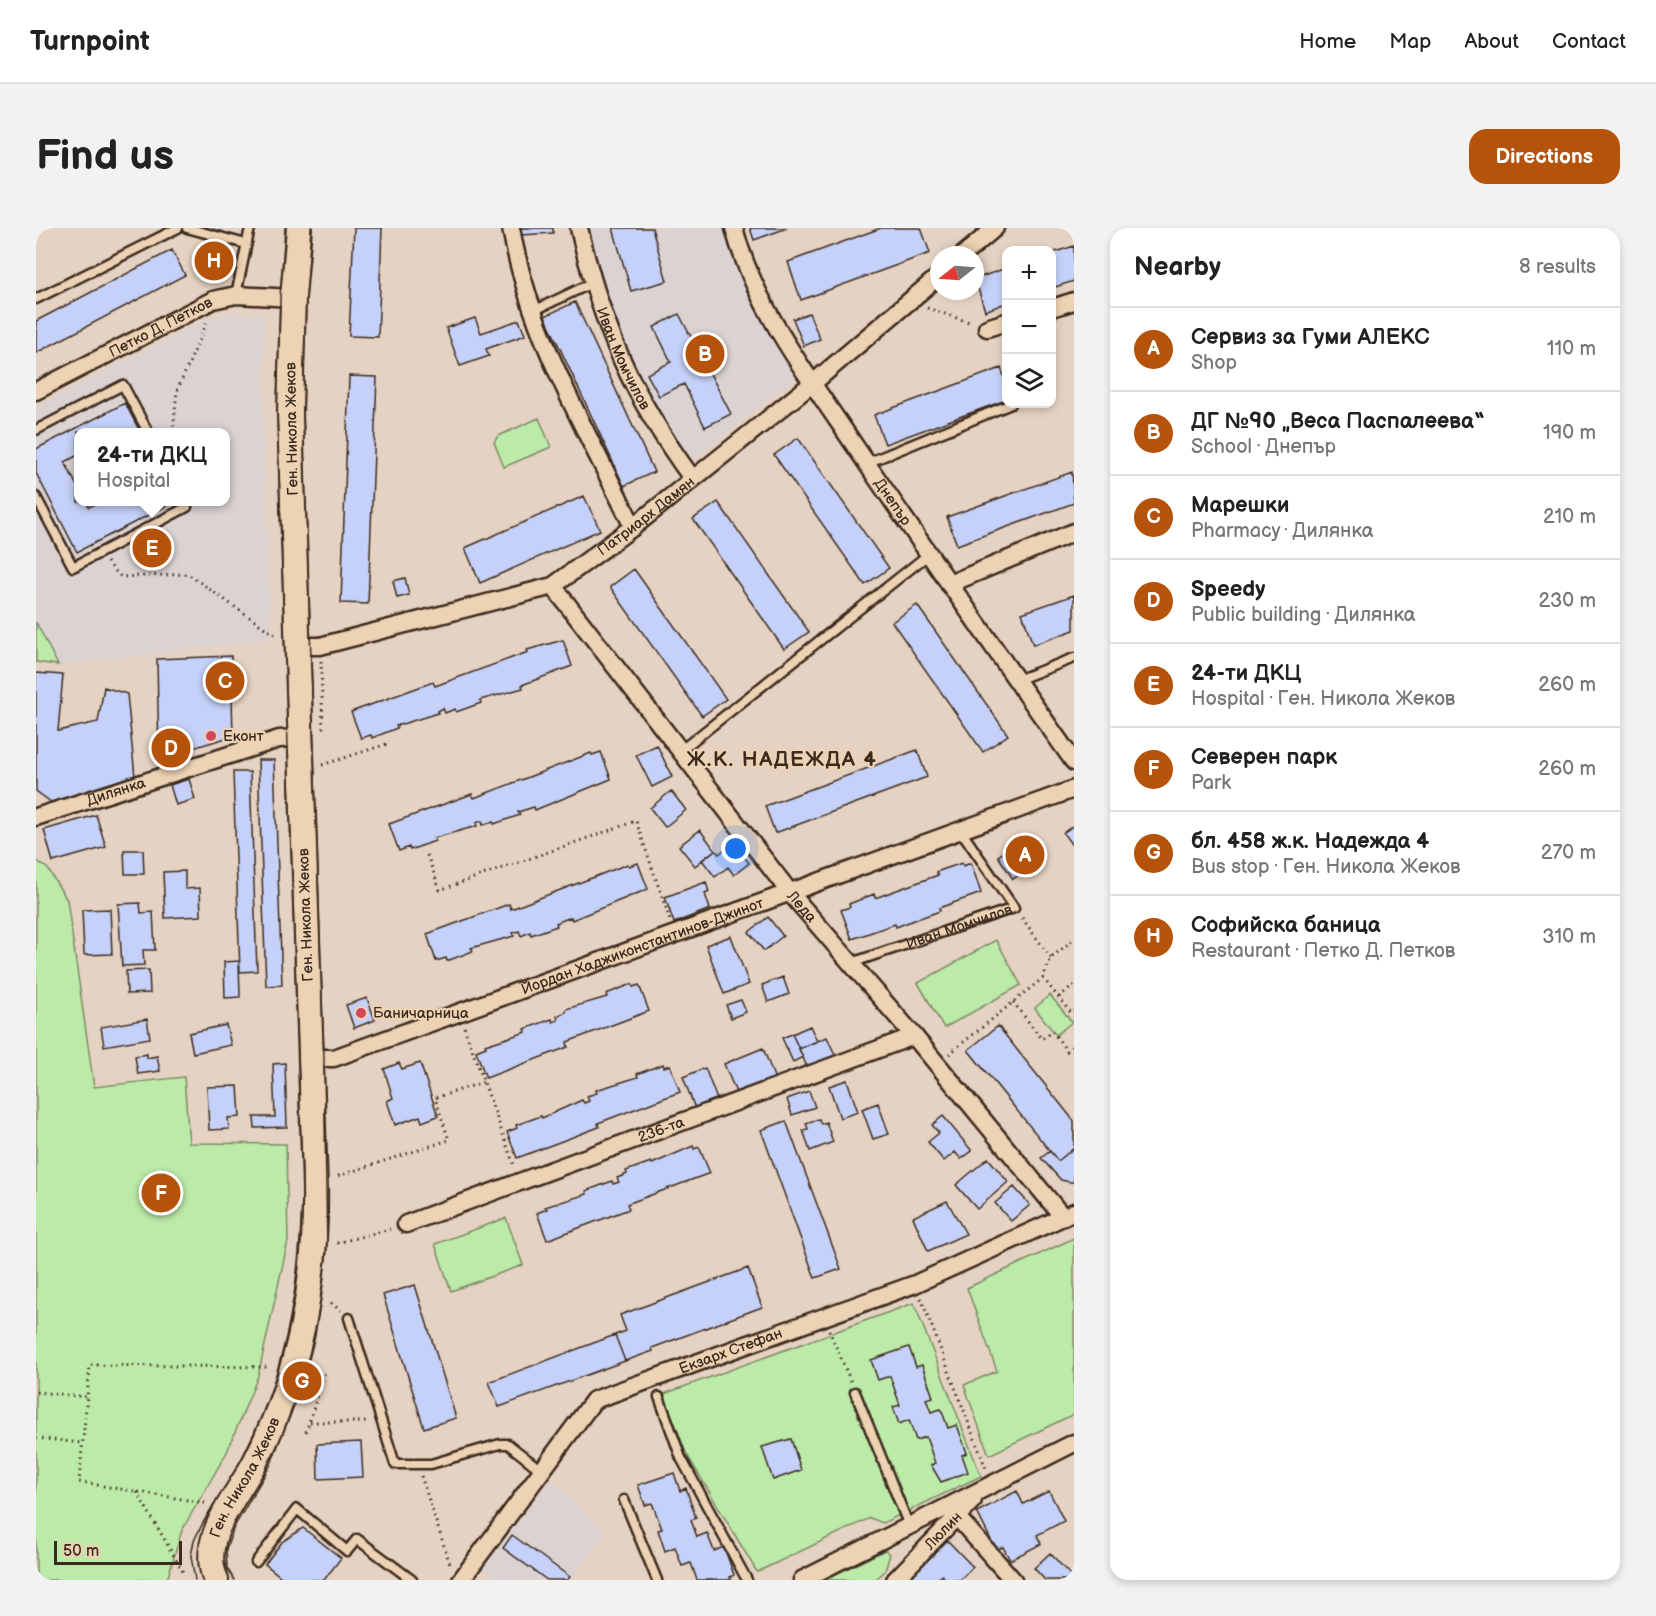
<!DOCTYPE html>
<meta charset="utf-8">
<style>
:root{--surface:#fff;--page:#f2f2f2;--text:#222;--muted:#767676;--line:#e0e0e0;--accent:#b45309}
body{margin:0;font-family:"Balsamiq Sans",sans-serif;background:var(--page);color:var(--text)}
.controls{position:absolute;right:18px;top:18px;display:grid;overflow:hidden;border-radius:12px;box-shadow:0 3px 9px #0003}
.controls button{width:54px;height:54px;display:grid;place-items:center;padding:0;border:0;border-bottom:2px solid var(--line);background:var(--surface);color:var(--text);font:30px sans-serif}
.compass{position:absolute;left:894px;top:18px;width:54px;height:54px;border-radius:50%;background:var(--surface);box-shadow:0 3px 9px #0003;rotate:253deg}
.scale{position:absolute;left:18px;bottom:15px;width:128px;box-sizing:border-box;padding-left:6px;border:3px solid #3b2a1e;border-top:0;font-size:16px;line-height:21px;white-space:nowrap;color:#3b2a1e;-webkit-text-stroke:4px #edd2b4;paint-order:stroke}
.you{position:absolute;left:700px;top:621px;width:21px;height:21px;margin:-15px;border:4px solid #fff;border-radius:50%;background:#1a73e8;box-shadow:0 0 0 9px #1a73e833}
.badge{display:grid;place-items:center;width:39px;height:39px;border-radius:50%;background:var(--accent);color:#fff;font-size:20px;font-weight:700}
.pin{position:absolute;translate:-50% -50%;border:3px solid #fff;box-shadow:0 2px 6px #0006}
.popup{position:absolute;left:38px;top:200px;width:156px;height:78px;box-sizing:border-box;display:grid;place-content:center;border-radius:12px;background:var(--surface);filter:drop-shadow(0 2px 4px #0005);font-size:20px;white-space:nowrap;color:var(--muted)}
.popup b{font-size:22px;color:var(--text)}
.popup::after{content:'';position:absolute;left:50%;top:100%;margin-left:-12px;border:12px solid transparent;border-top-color:var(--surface)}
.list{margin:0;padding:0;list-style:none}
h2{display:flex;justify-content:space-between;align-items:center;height:78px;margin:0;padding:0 24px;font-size:26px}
h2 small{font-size:20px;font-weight:400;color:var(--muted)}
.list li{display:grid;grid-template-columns:39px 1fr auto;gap:18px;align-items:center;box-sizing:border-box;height:84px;padding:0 24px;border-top:2px solid var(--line)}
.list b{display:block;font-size:22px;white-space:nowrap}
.list p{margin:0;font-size:20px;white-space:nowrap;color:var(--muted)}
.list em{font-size:20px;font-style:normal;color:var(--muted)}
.icon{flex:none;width:33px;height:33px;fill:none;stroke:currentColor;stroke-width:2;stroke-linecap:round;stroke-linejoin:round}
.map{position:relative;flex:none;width:1038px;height:1352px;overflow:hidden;border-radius:18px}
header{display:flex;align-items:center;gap:36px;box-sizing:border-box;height:84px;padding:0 30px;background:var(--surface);border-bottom:2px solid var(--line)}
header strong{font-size:28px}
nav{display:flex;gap:33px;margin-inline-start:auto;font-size:21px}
.intro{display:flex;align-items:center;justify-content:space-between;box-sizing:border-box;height:144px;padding:0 36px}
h1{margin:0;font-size:42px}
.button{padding:15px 27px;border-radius:18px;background:var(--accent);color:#fff;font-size:21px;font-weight:700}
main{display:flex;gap:36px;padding:0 36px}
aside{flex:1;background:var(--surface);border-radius:18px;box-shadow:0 3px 9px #0003}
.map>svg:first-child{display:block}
.built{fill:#dbd2d2;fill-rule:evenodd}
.green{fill:#bceaa9;stroke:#7c8a64;stroke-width:1.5}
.building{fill:#c5d1f8;stroke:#3b2a1e;stroke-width:1.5}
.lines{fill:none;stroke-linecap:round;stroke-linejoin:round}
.lane-casing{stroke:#3b2a1e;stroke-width:13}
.street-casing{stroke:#3b2a1e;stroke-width:21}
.secondary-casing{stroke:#3b2a1e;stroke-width:28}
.path{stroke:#3b2a1e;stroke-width:3;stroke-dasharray:1.5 4.5;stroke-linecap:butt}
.lane{stroke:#edd2b4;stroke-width:8}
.street{stroke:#edd2b4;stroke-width:16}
.secondary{stroke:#edd2b4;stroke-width:24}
.tram{stroke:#3b2a1e;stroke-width:1.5}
.poi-dot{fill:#d1495b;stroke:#edd2b4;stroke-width:2}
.labels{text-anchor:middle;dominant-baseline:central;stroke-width:4.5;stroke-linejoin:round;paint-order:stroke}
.street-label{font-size:15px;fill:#3b2a1e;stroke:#edd2b4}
.poi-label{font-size:15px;fill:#3b2a1e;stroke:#edd2b4;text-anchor:start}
.district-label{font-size:21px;font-weight:bold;letter-spacing:1.5px;fill:#3b2a1e;stroke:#edd2b4}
</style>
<header>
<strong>Turnpoint</strong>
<nav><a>Home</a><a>Map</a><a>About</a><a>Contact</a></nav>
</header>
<div class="intro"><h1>Find us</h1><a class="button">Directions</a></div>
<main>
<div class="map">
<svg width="1038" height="1352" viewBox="0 0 1038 1352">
<rect width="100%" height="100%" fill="#e5d2c2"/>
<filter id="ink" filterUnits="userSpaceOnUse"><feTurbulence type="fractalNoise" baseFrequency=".0167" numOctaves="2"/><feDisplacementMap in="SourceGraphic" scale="12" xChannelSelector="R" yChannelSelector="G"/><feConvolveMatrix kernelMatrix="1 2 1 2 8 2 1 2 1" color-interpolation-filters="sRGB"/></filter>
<g filter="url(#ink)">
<!-- built -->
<path class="built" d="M554 0H688L694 20 720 80 761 148 656 233 631 198 587 116 569 65Z
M193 85 229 86 227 184 235 411 22 437 0 394V179L172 90ZM42 204H189V274H42Z
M515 1251 570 1305 534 1352H462L446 1340Z"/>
<!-- green -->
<path class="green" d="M503 190 515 219 468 239 458 214 462 208Z
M0 394 22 437 0 434Z
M0 632 12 641 31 672 58 859 148 849 153 915 250 916 252 1013 222 1148 191 1224 146 1302 131 1352H0Z
M960 712 985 757 908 800 882 755Z
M1014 767 1036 794 1020 807 999 780Z
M470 990 487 1037 415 1063 399 1016Z
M1038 1010V1186L953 1227 928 1157 961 1143 931 1060Z
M878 1075 945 1248 847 1295 834 1290 721 1344 650 1225 628 1166Z
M849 1322 854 1326 849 1343 839 1352H788Z"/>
<!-- building -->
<path class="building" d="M318 0H346L342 109 313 108Z
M484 0H517V5L485 7Z
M577 0H616L631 53 595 63Z
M714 0H751L718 12Z
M845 0H885L894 25 765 72 752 34Z
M1038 18V53L1016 60V25Z
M170 20 191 25 185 49 165 42Z
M136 22 149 47 0 125V93Z
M970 40V75L949 83 939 51Z
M539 74 618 244 588 258 509 88Z
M773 85 784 111 768 118 757 91Z
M643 86 695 186 669 199 648 156 623 168 611 146 635 134 618 99Z
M439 90 445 105 483 92 489 107 450 121 453 128 424 138 410 100Z
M965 140 970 154V172L849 216 838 187Z
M313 148 341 149 332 376 305 375Z
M89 175 104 204H42V227L29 234 42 260V274H50L53 279 64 274H138L41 324 0 245V221Z
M762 210 853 340 829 357 738 227Z
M1036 244 1038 275 921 317 911 289Z
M548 268 564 302 444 355 429 320Z
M682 274 773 404 748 421 657 291Z
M598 341 690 471 666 488 574 359Z
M369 350 373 367 361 370 357 353Z
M1038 367V402L997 417 986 385Z
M881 377 972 507 947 524 856 394Z
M527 412 536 438 486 457 487 460 444 472 445 475 420 484 419 481 409 485 407 480 402 483V485L360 498 361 500 336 510 335 507 325 510 315 484 397 454 399 458 492 424 491 422Z
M195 428 197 508 123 530 121 431Z
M0 445 27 447 22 503 62 494 68 459 91 466 99 549 15 574 0 563Z
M621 517 636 549 616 559 600 527Z
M881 522 891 549 739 605 729 578Z
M565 524 575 551 499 582 498 579 482 584 484 587 458 596 457 594 447 597 446 593 440 595 441 598 398 610 399 613 374 622 373 619 363 623 353 596 436 566 438 570 555 525 556 527Z
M222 532H238L246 757 230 758Z
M197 544H214L221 743 204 744Z
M153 551 159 571 140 577 134 557Z
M635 563 650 582 629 599 614 580Z
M60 587 70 619 17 634 8 602Z
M1038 597V620L1027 605Z
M664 602 679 622 659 638 643 618Z
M989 610 1004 633 989 643 974 620Z
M697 614 713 635 698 647 692 639 679 649 666 632 679 622 683 626Z
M974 620 989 643 977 651 962 628Z
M88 622H107L108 646H89Z
M602 635 612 661 536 692 535 689 520 695 521 698 495 707 494 704 485 708 483 703 477 705 478 708 435 720 437 723 411 733 410 730 400 733 391 706 473 676 475 681 592 636 593 638Z
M926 635 927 638 935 635 945 665 903 680 904 683 881 691 860 699 859 696 816 711 805 682 814 679 813 676 838 666 839 670 902 647 900 644Z
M149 643V661L164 660 165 688 129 690 127 644Z
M670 654 673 664 669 666 674 681 638 695 629 669Z
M104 675 105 685 117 684 119 722H107L108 737 86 738 82 676Z
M74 681 76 726 48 727 46 682Z
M732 689 747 708 728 723 713 704Z
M695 708 713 756 688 766 670 717Z
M203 733 204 769 189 770 188 734Z
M113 742 114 765 91 766 90 743Z
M747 749 753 766 732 774 726 757Z
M596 756 597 759 603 757 613 783 531 814 532 819 450 850 440 823 450 819 449 817 490 804 489 801 516 791 517 794 522 792 521 788 530 784V781L571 769 570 766Z
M331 770 339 792 318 800 310 777Z
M705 772 710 784 695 790 690 777Z
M111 791 114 810 68 818 65 799Z
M190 797 195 817 157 825 153 805Z
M774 798 781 813 763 821 756 806Z
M962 798 1038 893V920L1022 933 932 822Z
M756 806 767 829 757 834 746 810Z
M791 809 800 829 772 841 763 821Z
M727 820 740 854 702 869 688 836Z
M111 826V830L121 828 124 843 102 846 99 828Z
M249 835 251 899 219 900 218 889H239L237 836Z
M363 835 366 841 384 835 402 888 386 894 384 888 359 897 351 873 357 870 348 841Z
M627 836 628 839 634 837 644 864 562 895 563 899 481 930 471 904 481 900 480 897 505 888 506 890 546 872 548 875 553 873 551 868 561 865 560 862 602 849 601 846Z
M669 840 682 874 660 883 647 849Z
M811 852 822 884 804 890 793 858Z
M202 858 204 889 192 890 193 901 173 902 171 859Z
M773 863 779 879 756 887 751 871Z
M842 875 853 906 837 911 826 881Z
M907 888 936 923 925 931 919 924 908 933 892 914 903 905 896 897Z
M783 891 785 896 790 894 797 914 774 923 767 902 772 901 770 895Z
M750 893 805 1041 779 1050 725 902Z
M657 918 658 921 663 919 674 945 591 976 593 981 511 1012 501 985 511 981 509 979 551 966 550 963 576 953 577 956 583 954 581 950 591 946 590 943 615 934 616 936Z
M1038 920V954H1034L1025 952 1005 930 1014 923 1022 933Z
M952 930 972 954 941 981 920 957Z
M978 959 994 977 975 993 959 975Z
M911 973 930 1006 892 1023 877 989Z
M712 1040 726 1079 616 1120 617 1123 589 1133 579 1107 590 1103 584 1087Z
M379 1057 420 1190 388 1200 347 1067Z
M579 1107 589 1133 463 1179 453 1154Z
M873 1119 880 1139 886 1137 897 1169 890 1171 895 1184 905 1181 912 1200 921 1197 931 1225 926 1227 932 1244 905 1254 895 1237 899 1235 890 1209 880 1212 873 1192 863 1196 857 1179 864 1177 854 1148 842 1152 835 1132Z
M755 1211 765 1242 737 1252 726 1219Z
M325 1214 327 1249 282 1251 281 1216Z
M638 1245 644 1263 650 1260 660 1290 655 1292 661 1309 671 1305 678 1323 688 1319 698 1347 694 1349 695 1352H661L655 1335 646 1338 639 1319 629 1323 622 1302 626 1301 616 1275 609 1277 602 1257Z
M981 1263 987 1276 1013 1263 1028 1293 1001 1307 1005 1316 974 1332 967 1319 960 1322 941 1284Z
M267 1300 305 1330 288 1352H249L229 1336 246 1314Z
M476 1307 534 1349 531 1352H511L467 1320Z
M911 1312 937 1339 924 1352H910L906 1347 900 1352H881L875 1346Z
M1014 1325 1035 1348 1031 1352H1009L998 1340Z"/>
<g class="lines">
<defs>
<g id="lane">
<path d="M151 0 210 16"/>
<path d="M200 67 214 0"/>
<path d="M0 71 142 0"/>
<path d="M497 83 556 55"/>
<path d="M0 202 87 157 112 204"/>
<path d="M831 235 975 176"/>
<path d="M0 269 37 339 151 279 148 274"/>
<path d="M981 452 1038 430"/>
<path d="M644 523 893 326"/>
<path id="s1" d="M815 735 978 680 925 603"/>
<path d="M313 1090 359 1236H395L464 1216H472L506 1243"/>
<path d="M819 1164 873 1298"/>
<path d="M623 1169 645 1230 711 1352"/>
<path d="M588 1272 621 1352"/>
<path d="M220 1334 261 1281 311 1323 321 1311 376 1352"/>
</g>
<g id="street">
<path d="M475 0C493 106 551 203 597 299"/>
<path id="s2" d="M543 0C566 99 596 168 656 250"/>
<path id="s3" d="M698 0C719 81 775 152 821 221 892 326 965 430 1038 534"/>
<path d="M927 27 959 0"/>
<path d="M1016 80 1038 73"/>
<path d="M951 100 970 94"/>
<path id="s4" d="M0 163 177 72 200 67 257 70"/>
<path d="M913 356 1038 304"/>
<path id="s5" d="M517 358 755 666 878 808 1027 989"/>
<path id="s6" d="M261 418H284L517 358 597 299 777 155 903 48"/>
<path id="s7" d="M0 589 243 511 264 510"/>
<path id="s8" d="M275 830H298L1038 561"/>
<path id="s9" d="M370 996 878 808"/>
<path d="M914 1281 977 1352"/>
<path id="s10" d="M425 1352 558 1172 879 1056 1038 984"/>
<path d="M766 1352 1038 1215"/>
<path id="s11" d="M859 1352 937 1272"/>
</g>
<g id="secondary">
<path id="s12" d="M180 1352C161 1310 202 1268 220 1232 263 1148 281 1053 279 959L254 185 257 70 263 0"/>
</g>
</defs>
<!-- lane casing -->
<use href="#lane" class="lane-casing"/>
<!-- street casing -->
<use href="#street" class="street-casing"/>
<!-- secondary casing -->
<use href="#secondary" class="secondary-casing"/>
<!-- path -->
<path class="path" d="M891 80 936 95
M137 204 141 163 171 94
M71 334 85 349 152 346 239 407
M285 433 287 503
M286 537 354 515
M391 627 404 662 600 593 634 692
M986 690 1015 730
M1007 750 1035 785 1038 783
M1023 769 1038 757
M977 774 1006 811 1016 803 1031 823 1038 817
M428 799 479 940
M913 826 1007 750 1015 730 1038 711
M302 948 413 912 399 870 448 854
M301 1015 354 1001
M885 1070 951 1243
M295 1075 305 1083
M793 1102 815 1154
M0 1164 51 1169
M274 1194H332
M270 1204 289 1144
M0 1210 46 1215
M385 1248 415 1339
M101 1264 149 1347
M169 1275 43 1254 54 1137 234 1139"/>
<!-- lane -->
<use href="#lane" class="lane"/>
<!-- street -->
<use href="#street" class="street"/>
<!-- secondary -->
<use href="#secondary" class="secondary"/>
<!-- tram -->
<path class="tram" d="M159 1352 155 1328 158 1313C171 1283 191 1258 206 1230 253 1140 267 1042 266 943L241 184 244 70 249 0
M198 1352 191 1340 190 1321 198 1299 235 1236 269 1146 279 1108 291 1023 288 830 267 185 270 70 275 0"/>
</g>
</g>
<!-- markers -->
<g class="poi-dot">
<circle cx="175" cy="508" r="6"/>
<circle cx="325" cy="785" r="6"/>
</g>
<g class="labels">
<!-- street labels -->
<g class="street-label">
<text stroke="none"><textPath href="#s4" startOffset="140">Петко Д. Петков</textPath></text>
<text stroke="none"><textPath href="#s2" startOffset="138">Иван Момчилов</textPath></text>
<text transform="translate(256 201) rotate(-91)">Ген. Никола Жеков</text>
<text stroke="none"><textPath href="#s3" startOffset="318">Днепър</textPath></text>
<text stroke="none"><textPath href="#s6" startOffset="380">Патриарх Дамян</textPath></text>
<text stroke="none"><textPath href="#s7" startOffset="84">Дилянка</textPath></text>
<text stroke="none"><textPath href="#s5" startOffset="406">Леда</textPath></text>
<text transform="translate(270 687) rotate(-92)">Ген. Никола Жеков</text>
<text stroke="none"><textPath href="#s1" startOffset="114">Иван Момчилов</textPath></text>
<text stroke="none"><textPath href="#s8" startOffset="351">Йордан Хаджиконстантинов-Джинот</textPath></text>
<text stroke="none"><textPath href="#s9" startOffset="272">236-та</textPath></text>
<text stroke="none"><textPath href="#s10" startOffset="369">Екзарх Стефан</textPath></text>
<text stroke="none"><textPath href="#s12" startOffset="111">Ген. Никола Жеков</textPath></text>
<text stroke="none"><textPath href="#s11" startOffset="69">Люлин</textPath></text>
</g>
<!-- poi labels -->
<g class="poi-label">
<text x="187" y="508">Еконт</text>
<text x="337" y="785">Баничарница</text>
</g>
<!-- district labels -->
<g class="district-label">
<text x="746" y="531">Ж.К. НАДЕЖДА 4</text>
</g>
</g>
</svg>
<div class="controls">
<button>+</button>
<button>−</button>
<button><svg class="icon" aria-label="layers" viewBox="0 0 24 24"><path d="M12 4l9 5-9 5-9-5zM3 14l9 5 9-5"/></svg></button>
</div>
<svg class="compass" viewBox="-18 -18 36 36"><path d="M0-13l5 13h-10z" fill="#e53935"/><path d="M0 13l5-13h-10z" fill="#767676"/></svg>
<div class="scale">50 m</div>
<div class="you"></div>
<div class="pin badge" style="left:989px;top:627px">A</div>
<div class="pin badge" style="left:669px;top:126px">B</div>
<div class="pin badge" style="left:189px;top:453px">C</div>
<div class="pin badge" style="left:135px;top:520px">D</div>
<div class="pin badge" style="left:116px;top:320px">E</div>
<div class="popup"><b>24-ти ДКЦ</b>Hospital</div>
<div class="pin badge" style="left:125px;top:965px">F</div>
<div class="pin badge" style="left:266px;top:1153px">G</div>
<div class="pin badge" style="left:178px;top:33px">H</div>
</div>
<aside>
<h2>Nearby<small>8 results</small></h2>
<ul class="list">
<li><span class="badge">A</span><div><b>Сервиз за Гуми АЛЕКС</b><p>Shop</p></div><em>110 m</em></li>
<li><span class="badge">B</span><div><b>ДГ №90 „Веса Паспалеева“</b><p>School · Днепър</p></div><em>190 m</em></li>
<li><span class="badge">C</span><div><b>Марешки</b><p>Pharmacy · Дилянка</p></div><em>210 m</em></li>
<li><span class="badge">D</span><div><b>Speedy</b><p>Public building · Дилянка</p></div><em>230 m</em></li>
<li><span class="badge">E</span><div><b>24-ти ДКЦ</b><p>Hospital · Ген. Никола Жеков</p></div><em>260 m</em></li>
<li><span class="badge">F</span><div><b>Северен парк</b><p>Park</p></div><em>260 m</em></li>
<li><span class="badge">G</span><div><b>бл. 458 ж.к. Надежда 4</b><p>Bus stop · Ген. Никола Жеков</p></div><em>270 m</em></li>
<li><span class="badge">H</span><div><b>Софийска баница</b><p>Restaurant · Петко Д. Петков</p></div><em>310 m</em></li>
</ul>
</aside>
</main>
